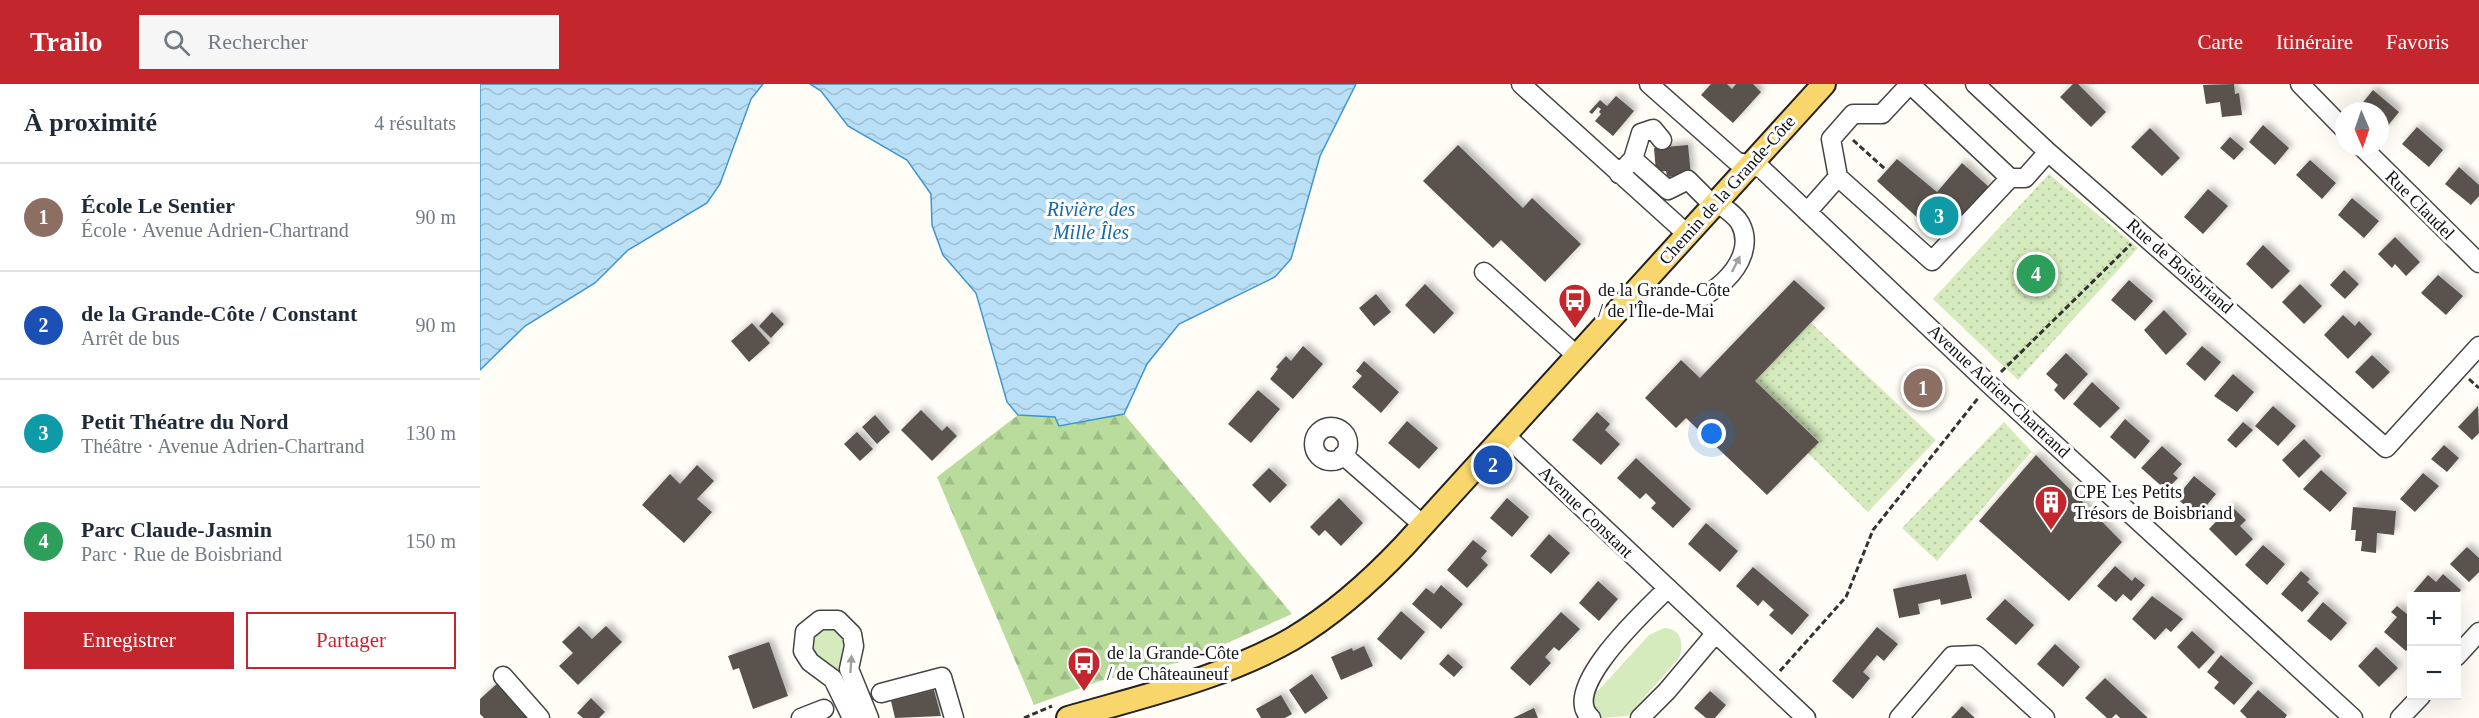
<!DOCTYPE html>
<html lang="fr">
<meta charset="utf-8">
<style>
:root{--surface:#fff;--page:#f6f6f7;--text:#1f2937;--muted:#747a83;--line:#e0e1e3;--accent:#c4262e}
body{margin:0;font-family:"Times New Roman",serif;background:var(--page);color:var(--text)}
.controls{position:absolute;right:18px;bottom:18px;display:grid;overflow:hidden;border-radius:0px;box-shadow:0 6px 24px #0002}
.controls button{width:54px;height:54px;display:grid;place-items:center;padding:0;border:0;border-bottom:2px solid var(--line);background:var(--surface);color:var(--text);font:30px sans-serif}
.compass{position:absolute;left:1855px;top:18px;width:54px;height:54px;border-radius:50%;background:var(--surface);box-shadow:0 6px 24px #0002;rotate:178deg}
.you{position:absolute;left:1232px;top:350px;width:21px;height:21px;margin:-15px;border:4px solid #fff;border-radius:50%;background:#1a73e8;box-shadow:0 0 0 9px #1a73e833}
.badge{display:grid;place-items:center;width:39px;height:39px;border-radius:50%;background:var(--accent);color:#fff;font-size:20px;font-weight:700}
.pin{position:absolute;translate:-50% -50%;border:3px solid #fff;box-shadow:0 2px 6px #0006}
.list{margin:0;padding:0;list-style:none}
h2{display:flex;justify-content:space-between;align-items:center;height:78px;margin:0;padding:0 24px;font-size:26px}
h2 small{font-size:20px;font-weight:400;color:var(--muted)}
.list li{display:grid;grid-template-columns:39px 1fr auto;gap:18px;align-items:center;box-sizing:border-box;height:108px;padding:0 24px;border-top:2px solid var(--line)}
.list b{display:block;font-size:22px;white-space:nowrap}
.list p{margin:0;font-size:20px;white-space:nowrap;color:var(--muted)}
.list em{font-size:20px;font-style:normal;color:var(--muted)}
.actions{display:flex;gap:12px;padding:18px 24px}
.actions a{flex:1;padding:14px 0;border:2px solid var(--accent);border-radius:0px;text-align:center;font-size:21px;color:var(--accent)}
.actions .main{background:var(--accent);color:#fff}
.icon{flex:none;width:33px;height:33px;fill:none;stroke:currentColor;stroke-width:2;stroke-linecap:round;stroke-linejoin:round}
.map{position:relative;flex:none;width:1999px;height:634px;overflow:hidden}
header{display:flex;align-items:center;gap:36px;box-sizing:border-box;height:84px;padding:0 30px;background:var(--accent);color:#fff}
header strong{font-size:28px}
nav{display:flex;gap:33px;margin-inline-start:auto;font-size:21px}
.search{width:420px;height:54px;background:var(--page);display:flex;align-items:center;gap:15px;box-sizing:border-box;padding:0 21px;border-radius:0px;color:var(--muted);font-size:22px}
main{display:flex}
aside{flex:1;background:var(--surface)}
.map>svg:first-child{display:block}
.grass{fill:#d5ebbd}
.forest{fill:url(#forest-firs)}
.park{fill:url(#park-dots)}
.water{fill:url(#water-waves);stroke:#3f96cf;stroke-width:1.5}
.building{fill:#5a524d;filter:url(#shadow)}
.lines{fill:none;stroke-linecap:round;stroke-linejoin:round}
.minor-casing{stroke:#444;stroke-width:21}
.major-casing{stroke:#222;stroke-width:26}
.path{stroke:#333;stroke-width:3;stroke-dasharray:6 3;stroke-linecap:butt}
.minor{stroke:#fff;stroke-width:18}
.major{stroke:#f9d66b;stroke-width:22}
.oneway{fill:#a0a0a0}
.labels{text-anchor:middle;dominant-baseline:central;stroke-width:6;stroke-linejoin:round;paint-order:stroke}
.street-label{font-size:18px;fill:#111;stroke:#fff}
.poi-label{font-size:18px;fill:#111;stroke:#fff;text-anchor:start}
.water-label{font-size:20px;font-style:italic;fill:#1768a6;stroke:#fff}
</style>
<header>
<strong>Trailo</strong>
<div class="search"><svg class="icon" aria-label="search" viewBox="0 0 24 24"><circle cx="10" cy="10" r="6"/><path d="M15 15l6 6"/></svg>Rechercher</div>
<nav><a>Carte</a><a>Itinéraire</a><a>Favoris</a></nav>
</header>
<main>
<aside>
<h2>À proximité<small>4 résultats</small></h2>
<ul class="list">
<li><span class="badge" style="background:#8d6e63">1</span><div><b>École Le Sentier</b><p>École · Avenue Adrien-Chartrand</p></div><em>90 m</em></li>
<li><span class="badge" style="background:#1a4fb4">2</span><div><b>de la Grande-Côte / Constant</b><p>Arrêt de bus</p></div><em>90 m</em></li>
<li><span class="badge" style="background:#0f9aa8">3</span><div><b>Petit Théatre du Nord</b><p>Théâtre · Avenue Adrien-Chartrand</p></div><em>130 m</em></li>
<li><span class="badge" style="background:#2e9e5b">4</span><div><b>Parc Claude-Jasmin</b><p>Parc · Rue de Boisbriand</p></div><em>150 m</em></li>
</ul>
<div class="actions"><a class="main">Enregistrer</a><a>Partager</a></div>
</aside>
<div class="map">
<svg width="1999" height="634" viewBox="0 0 1999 634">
<defs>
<pattern id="forest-firs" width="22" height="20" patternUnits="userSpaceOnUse" patternTransform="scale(1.5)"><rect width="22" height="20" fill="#b9dc9c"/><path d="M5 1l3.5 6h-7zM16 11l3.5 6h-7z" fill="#9ebc85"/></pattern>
<pattern id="park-dots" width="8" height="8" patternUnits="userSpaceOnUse" patternTransform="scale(1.5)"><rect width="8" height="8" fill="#d5ebbd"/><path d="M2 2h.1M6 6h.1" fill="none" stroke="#b6c8a1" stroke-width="1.8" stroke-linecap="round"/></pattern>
<pattern id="water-waves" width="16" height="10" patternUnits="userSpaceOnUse" patternTransform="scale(1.5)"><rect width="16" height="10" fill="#b9e0f7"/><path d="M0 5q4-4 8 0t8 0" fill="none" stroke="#9ebfd3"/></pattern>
<filter id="shadow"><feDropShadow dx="4" dy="-4" stdDeviation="3" flood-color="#0004"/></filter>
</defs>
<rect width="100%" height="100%" fill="#fffdf5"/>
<!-- grass -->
<path class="grass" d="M343 541 363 547 381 634 334 572 329 556Z
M1184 544C1202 544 1204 561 1199 574L1148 632 1122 634 1115 628 1113 616 1116 609 1169 551Z"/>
<!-- forest -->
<path class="forest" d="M644 330 812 530 709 576 620 597 554 621 457 393 538 331 575 333 580 341Z"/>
<!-- park -->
<path class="park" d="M1569 90 1658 164 1538 296 1453 215Z
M1331 239 1456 356 1388 428 1328 369 1339 357 1275 297Z
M1524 338 1555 371 1551 368 1457 477 1422 444Z"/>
<!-- water -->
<path class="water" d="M0 0H283L271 15 240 100 227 119 148 166 115 199 45 242 0 286Z
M330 0H876L840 72 811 175 795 193 699 240 667 280 644 330 579 342 575 333 538 331 527 318 496 209 463 171 452 141 451 110 427 76 368 42 341 7Z"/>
<!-- building -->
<path class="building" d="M1231 0H1247L1252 5 1256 0H1273L1281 8 1253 39 1221 11Z
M1593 0H1598L1626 28 1611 43 1580 13Z
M1754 0 1755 10 1759 9 1762 31 1742 33 1740 18 1726 20 1723 1Z
M1893 6 1919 28 1906 44 1900 40V27H1885L1880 22Z
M1136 12 1154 27 1133 52 1115 37 1121 30 1119 28 1121 25 1118 23 1112 30 1109 28 1120 16 1127 22Z
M1783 41 1809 64 1795 81 1769 58Z
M1937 43 1963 66 1949 83 1922 60Z
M1670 44 1700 74 1682 92 1651 63Z
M1750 53 1764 65 1754 76 1740 64Z
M978 61 1043 124 1052 114 1101 160 1065 198 1021 156 1013 164 943 97Z
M1208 61 1211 91 1187 93 1186 87 1176 88 1174 64Z
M1417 75 1457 108 1482 79 1509 103 1462 156 1397 97Z
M1830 76 1856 99 1842 115 1816 91Z
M1979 83 1999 101V112L1991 121 1965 100Z
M1728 105 1748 122 1723 150 1704 133Z
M1872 114 1899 137 1884 154 1858 131Z
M1915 153 1940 178 1926 192 1915 180 1912 184 1898 170Z
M1783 161 1810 187 1792 205 1766 180Z
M1864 186 1879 200 1865 215 1850 201Z
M1958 191 1983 212 1966 231 1941 209Z
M1314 196 1345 224 1275 297 1339 358 1287 411 1206 334 1196 344 1165 314 1201 276 1220 294Z
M1649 196 1673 217 1655 237 1631 216Z
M945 200 974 229 954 250 925 221Z
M1820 200 1842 222 1824 240 1802 218Z
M896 210 911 228 894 242 879 224Z
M1684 226 1707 250 1686 271 1664 246Z
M292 228 304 240 291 254 279 242Z
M1863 231 1875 242 1879 237 1892 250 1868 275 1844 251Z
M272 239 290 259 269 278 251 257Z
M823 262 843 280 813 315 790 295 798 285 796 283 806 272 811 277Z
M1722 262 1741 278 1725 297 1706 280Z
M1586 269 1608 290 1584 316 1574 306 1578 301 1566 290Z
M1892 271 1910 288 1893 305 1875 288Z
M884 277 919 308 901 329 872 303 882 292 876 287Z
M1753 290 1774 308 1757 328 1734 312Z
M1612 298 1640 324 1620 344 1593 320Z
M778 306 800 325 771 359 748 340Z
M1793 322 1816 342 1798 362 1775 342Z
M1998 322 1999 349 1992 356 1978 343Z
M441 326 462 347 467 342 477 352 452 377 421 346Z
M1117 328 1130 340 1125 346 1140 360 1121 381 1092 356Z
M395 331 410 348 397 360 382 343Z
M1645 335 1670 357 1655 375 1630 353Z
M927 337 958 364 939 385 908 359Z
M1763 338 1773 346 1756 364 1747 356Z
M377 348 393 365 380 377 364 360Z
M1824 355 1841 372 1819 394 1802 376Z
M1964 361 1979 374 1967 388 1951 375Z
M1682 362 1702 380 1693 390 1698 394 1686 406 1661 384Z
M1556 371 1642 458 1589 517 1499 437Z
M1156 374 1211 425 1193 444 1171 424 1176 419 1166 409 1160 415 1137 394Z
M217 381 234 397 217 415 232 428 204 459 162 421 190 390 200 400Z
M789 384 807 401 790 419 772 401Z
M1841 386 1867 409 1850 428 1823 405Z
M1943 389 1959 402 1935 428 1920 415Z
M1714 392 1736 410 1718 432 1696 414Z
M859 414 883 439 861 462 845 446 839 452 830 443Z
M1027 414 1049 433 1032 453 1010 434Z
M1751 422 1766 436 1760 442 1773 455 1756 472 1729 445Z
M1873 423 1916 427 1914 451 1897 449 1896 469 1881 467 1882 457H1875L1876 446H1871Z
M1226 439 1258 467 1240 488 1208 460Z
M1069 450 1090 469 1071 490 1050 472Z
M993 456 1007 467 1001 474 1008 481 987 504 967 486Z
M1783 461 1805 480 1787 501 1765 481Z
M1987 463 1999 474V488L1989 498 1970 480Z
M1635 482 1652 497 1655 493 1665 501 1651 517 1643 510 1636 518 1617 502Z
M1273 483 1329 531 1312 551 1289 531 1294 526 1283 516 1278 522 1256 502Z
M1821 487 1830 495 1827 498 1839 509 1822 528 1801 510Z
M1486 490 1492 514 1461 521 1460 515 1438 520 1440 530 1419 534 1413 505Z
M1963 490 1981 506 1976 512H1930L1948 491 1956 498Z
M1118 497 1138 515 1119 537 1099 519Z
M961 501 983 520 961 545 932 520 946 504 954 510Z
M1672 512 1703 535 1691 548 1686 544 1675 556 1652 535Z
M1525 515 1554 541 1536 561 1506 535Z
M1843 518 1867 539 1851 557 1827 537Z
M1917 522 1932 534V561L1926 567 1904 548 1917 533 1911 528Z
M921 527 945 548 921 576 897 555Z
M1081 528 1100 545 1079 567 1074 563 1065 573 1071 579 1050 602 1030 584Z
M99 542 112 555 126 542 142 558 98 601 79 582 93 569 82 558Z
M1397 543 1418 560 1404 577 1397 571 1383 588 1390 594 1373 615 1352 597Z
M1712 547 1735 568 1719 585 1697 563Z
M289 558 308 612 273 625 259 584 253 586 248 572Z
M1575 560 1600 583 1583 603 1557 580Z
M884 562 893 582 861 596 851 573 872 564 873 567Z
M1896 563 1918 584 1899 603 1878 582Z
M968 570 983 583 974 593 959 580Z
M1741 571 1773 599 1754 621 1734 604 1739 598 1727 588Z
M832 590 848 614 825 630 809 606Z
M1625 594 1668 634H1640L1636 630 1632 634H1627L1605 614Z
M20 597 51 634H4L0 630V615Z
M454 606 461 632 415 634 411 617Z
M1778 606 1807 631 1805 634H1767L1760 627Z
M1230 607 1246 621 1235 634H1226L1214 624Z
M801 611 812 630 805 634H781L776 625Z
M111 614 125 628 119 634H103L97 629Z
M1482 622 1495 634H1471Z
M1054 624 1058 634H1033Z"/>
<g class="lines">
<defs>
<path id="minor" d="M1041 0 1207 150
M1169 0 1256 77 1282 85 1509 300 1873 634
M1430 0 1530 94
M1495 0 1568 68 1906 364 1999 262
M1820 0 1864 45
M1882 63 1999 179
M1153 75 1161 49 1173 45 1182 56
M1139 90 1153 75 1188 106 1208 96 1233 121
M1358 93 1351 55 1373 30H1402L1429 1
M1327 128 1358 93 1452 177 1530 94H1545L1568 68
M1004 188 1096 271
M1156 206C1165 212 1173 220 1184 221 1221 227 1282 179 1260 139 1255 130 1244 124 1236 118
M834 360a17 17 0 1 1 34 0a17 17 0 1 1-34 0Z
M1025 351 1326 634
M863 371 943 441
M1976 573 1999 548
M23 592 60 634
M401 609 462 593 474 634
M321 634 344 625
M372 634 353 595 330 578 323 567 325 548 340 536H358L372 550 374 562 369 585 389 634
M1111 634C1078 606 1166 526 1187 505
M1160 634 1187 607 1235 550
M1419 634 1472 572 1496 571 1565 634
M1920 634 1941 612"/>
<path id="major" d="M588 634C663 612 744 594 812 555 854 530 890 498 924 462L1344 0"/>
</defs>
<!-- minor casing -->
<use href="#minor" class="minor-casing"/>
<!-- major casing -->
<use href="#major" class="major-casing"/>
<!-- path -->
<path class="path" d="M1373 56 1405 85
M1521 288 1651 160
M1989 295 1999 304
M1300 587 1366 513 1393 446 1499 313
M544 634 572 622"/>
<!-- minor -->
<use href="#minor" class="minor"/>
<!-- major -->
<use href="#major" class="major"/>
</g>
<!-- one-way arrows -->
<defs><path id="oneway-solid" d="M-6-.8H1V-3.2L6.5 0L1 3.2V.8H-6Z" transform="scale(1.5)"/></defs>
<g class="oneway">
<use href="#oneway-solid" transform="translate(1256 180) rotate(-63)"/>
<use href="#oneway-solid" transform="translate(371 580) rotate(-86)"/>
</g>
<!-- icons -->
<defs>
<symbol id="bus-pin" viewBox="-11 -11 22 30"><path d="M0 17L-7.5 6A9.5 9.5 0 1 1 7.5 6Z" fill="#c4262e" stroke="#fff"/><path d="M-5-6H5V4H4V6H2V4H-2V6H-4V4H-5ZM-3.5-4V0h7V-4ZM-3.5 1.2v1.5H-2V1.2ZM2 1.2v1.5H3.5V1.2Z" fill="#fff"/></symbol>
<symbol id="building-pin" viewBox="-11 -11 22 30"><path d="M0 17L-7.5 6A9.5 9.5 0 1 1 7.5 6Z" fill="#c4262e" stroke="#fff"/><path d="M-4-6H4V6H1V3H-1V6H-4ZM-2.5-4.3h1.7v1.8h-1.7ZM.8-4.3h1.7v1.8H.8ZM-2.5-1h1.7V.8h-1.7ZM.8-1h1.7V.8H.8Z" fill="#fff"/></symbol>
</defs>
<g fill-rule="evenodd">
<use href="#bus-pin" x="1076" y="197" width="38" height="52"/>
<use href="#building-pin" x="1552" y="399" width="38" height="52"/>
<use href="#bus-pin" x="585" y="560" width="38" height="52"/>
</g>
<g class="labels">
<!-- street labels -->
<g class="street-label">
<text transform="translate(1247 106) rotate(-48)">Chemin de la Grande-Côte</text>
<text transform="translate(1940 121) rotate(45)">Rue Claudel</text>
<text transform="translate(1700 182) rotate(41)">Rue de Boisbriand</text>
<text transform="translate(1519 307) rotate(43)">Avenue Adrien-Chartrand</text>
<text transform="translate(1106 428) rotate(44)">Avenue Constant</text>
</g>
<!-- poi labels -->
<g class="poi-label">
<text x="1118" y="206">de la Grande-Côte<tspan x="1118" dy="21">/ de l'Île-de-Mai</tspan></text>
<text x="1594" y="408">CPE Les Petits<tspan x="1594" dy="21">Trésors de Boisbriand</tspan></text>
<text x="627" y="569">de la Grande-Côte<tspan x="627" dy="21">/ de Châteauneuf</tspan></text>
</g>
<!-- water labels -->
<g class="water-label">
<text x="611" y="125">Rivière des<tspan x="611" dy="23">Mille Îles</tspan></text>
</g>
</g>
</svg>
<div class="controls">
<button>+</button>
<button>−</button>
</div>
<svg class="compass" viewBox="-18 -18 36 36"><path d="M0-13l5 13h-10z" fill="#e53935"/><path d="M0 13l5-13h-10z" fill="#747a83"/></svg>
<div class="you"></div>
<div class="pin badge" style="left:1443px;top:304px;background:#8d6e63">1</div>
<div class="pin badge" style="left:1013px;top:381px;background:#1a4fb4">2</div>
<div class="pin badge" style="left:1459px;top:132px;background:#0f9aa8">3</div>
<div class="pin badge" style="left:1556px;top:190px;background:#2e9e5b">4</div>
</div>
</main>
